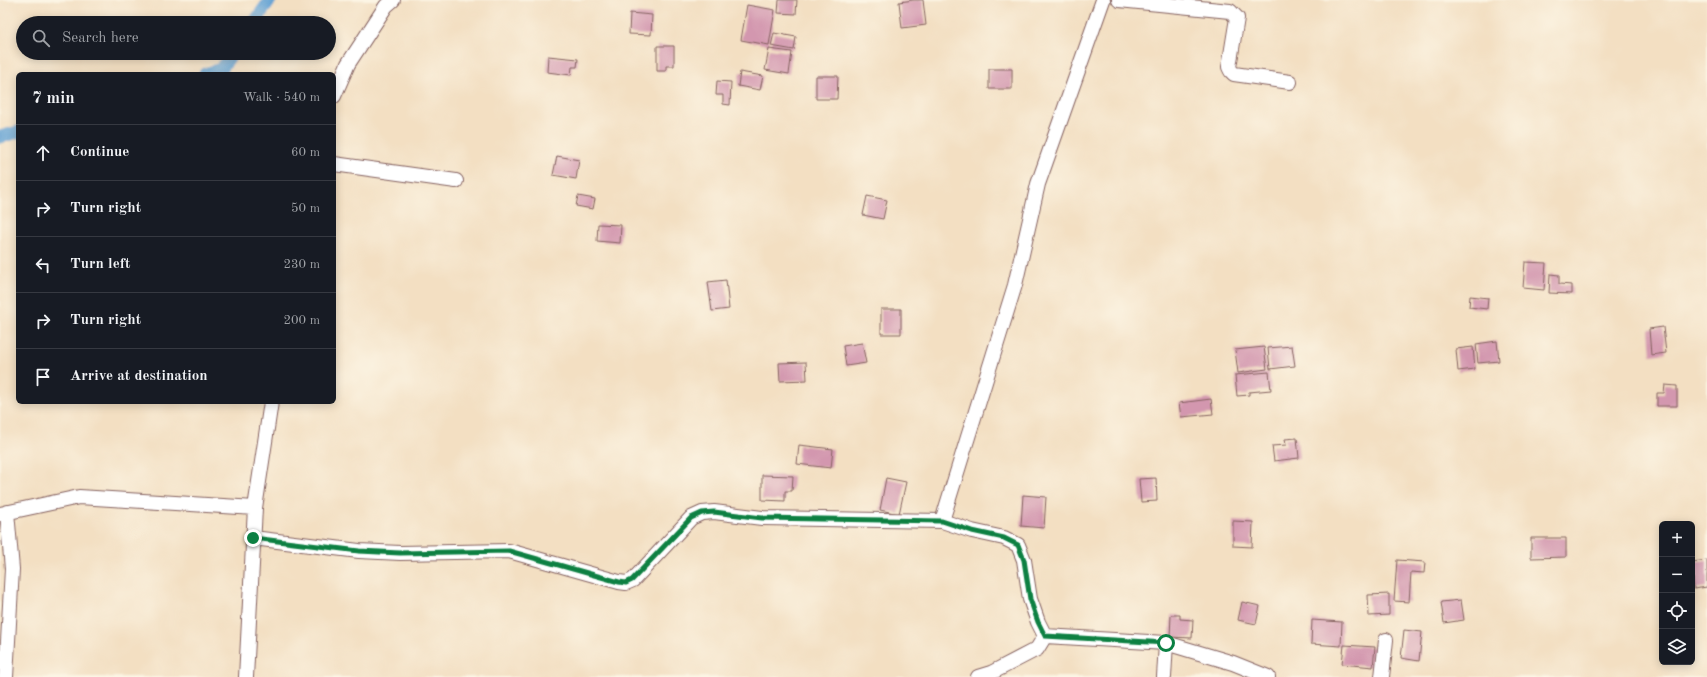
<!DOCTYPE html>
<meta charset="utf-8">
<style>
:root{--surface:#171b24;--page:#242831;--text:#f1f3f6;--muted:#9ea1a6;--line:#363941}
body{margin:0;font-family:"Old Standard TT",serif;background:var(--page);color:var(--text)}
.controls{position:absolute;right:12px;bottom:12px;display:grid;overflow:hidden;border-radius:6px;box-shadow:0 2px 10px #0003}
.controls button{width:36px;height:36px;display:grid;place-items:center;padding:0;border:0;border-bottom:1px solid var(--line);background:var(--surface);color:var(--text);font:20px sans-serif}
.stop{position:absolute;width:12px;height:12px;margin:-9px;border:3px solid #0b8043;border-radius:50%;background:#fff}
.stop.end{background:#0b8043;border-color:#fff;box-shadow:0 1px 4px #0008}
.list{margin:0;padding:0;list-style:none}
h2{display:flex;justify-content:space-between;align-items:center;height:52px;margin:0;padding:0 16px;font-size:17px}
h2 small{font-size:13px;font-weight:400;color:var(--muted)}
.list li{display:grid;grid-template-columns:26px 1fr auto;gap:12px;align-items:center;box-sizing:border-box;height:56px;padding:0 16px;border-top:1px solid var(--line)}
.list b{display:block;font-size:15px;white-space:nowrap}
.list em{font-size:13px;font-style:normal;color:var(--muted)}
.icon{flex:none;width:22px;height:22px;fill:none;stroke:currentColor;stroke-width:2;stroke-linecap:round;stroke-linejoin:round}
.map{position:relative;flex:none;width:1707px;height:677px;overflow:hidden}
.search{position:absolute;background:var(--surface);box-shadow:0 2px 10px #0003;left:16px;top:16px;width:320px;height:44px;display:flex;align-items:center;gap:10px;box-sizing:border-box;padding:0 14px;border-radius:22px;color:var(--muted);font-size:15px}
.panel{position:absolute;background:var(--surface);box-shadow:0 2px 10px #0003;left:16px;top:72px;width:320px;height:332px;border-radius:6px}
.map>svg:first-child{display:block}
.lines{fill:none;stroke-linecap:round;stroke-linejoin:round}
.canal{stroke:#61a0d3;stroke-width:13}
.building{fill:#d397af}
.minor-casing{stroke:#856260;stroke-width:16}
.minor{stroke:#fff;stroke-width:14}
.route{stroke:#0b8043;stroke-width:5}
</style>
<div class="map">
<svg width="1707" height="677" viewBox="0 0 1707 677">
<rect width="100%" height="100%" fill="#fcf5e5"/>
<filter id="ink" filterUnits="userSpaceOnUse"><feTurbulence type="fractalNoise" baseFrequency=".025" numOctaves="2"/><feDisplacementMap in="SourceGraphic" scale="8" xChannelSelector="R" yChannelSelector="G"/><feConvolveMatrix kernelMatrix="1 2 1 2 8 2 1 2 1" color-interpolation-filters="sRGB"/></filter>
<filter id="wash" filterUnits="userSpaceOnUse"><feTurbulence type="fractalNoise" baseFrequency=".012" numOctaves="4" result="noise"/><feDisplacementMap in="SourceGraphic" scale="16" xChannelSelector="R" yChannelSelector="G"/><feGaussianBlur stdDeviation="0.9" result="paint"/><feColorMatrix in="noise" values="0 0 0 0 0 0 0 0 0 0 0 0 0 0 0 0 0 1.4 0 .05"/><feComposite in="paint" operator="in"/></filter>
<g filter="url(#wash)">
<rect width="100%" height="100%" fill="#f3dfc2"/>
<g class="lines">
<!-- canal -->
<path class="canal" d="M254 23 270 0
M205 74 221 69 232 53
M0 137 18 132"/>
</g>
<g id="blocks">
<!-- building -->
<path class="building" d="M779 0H797L796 14 778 13Z
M914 0H923L926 25 902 28 899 2Z
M747 5 775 10 769 45 741 40Z
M630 13 652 15 651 35 629 34Z
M774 33 796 37 794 50 771 46Z
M657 46H674V66H666V71H657Z
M769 49 792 52 789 74 765 70Z
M548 56 578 59 577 67H572L571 75 547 72Z
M989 69H1012V89H989Z
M740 72 763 76 760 90 738 86Z
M816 76H838L837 99H816Z
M717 81 731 82 730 105 723 104V95H716Z
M557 156 579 160 576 179 553 175Z
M578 196 595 199 593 209 576 206Z
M867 196 887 200 883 219 863 215Z
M598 224 621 225 620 243 597 241Z
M1525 262 1546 263 1544 290 1523 288Z
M1550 274 1559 275V284L1572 285V294L1549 293Z
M726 280 729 309 712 311 708 282Z
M1470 296 1488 298 1487 309 1469 307Z
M881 309H901V334H881Z
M1663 327 1666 353 1651 355 1649 329Z
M1497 341 1499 361 1478 363 1476 344Z
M862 343 866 363 846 366 843 346Z
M1292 346 1295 366 1270 369 1268 348Z
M1264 347 1267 369 1238 373 1235 350Z
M1473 347 1475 369 1458 371 1456 349Z
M806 362 807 380 780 381 779 363Z
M1269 372 1271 390 1249 392V395L1237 396 1235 375Z
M1665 385 1677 386V406H1657V393H1664Z
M1211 399 1213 414 1181 417 1179 403Z
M1297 438 1299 458 1274 461 1272 446 1286 445 1285 439Z
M799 445 833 449 831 468 797 464Z
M762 475 793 476 792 491H785V501L762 500Z
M886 478 906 482 899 514 880 510Z
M1156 478 1157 501 1141 502 1139 479Z
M1023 495 1046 497 1044 528 1021 526Z
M1233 521 1253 522 1252 547 1233 546Z
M1531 538H1566V557L1531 558Z
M1397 560 1425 562 1424 573 1411 572 1409 602 1394 601Z
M1707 560V587L1694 589 1692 562Z
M1389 594V615L1369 616 1368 595Z
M1461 600 1464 620 1444 623 1441 602Z
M1242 602 1260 606 1256 624 1238 620Z
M1171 615H1180V619L1193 620 1192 638 1170 637Z
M1312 620 1342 622 1341 646 1311 644Z
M1404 630 1422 632 1419 661 1401 658Z
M1344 645 1375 647 1373 667 1342 664Z"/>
</g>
</g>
<g filter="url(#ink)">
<use href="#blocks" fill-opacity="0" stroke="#856260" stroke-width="1"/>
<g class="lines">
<defs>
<path id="minor" d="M1119 0 1230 11 1237 18 1229 67 1231 71 1234 74 1290 82
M334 96 348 64 386 6 393 0
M334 164 456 181
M0 514 79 497 255 508
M942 521 1015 285 1038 184 1103 0
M253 538 359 551 400 553 509 551 619 582 626 583 633 580 691 518 702 513 714 512 762 518 942 521 972 531 1004 538 1018 545 1024 560 1030 599 1038 622 1045 636
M6 677 12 569 7 512
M246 677 255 508 271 402
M978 677 991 673 1037 649 1045 636 1166 643 1233 663 1268 677
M1164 677 1166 643
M1382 677 1386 640"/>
</defs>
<!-- minor casing -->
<use href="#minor" class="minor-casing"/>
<!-- minor -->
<use href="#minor" class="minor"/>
</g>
</g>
<g class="lines" filter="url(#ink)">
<!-- route -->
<path class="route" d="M253 538 359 551 400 553 509 551 619 582 626 583 632 580 691 518 702 513 714 512 762 518 942 521 972 531 1004 538 1018 545 1024 560 1030 599 1038 622 1045 636 1166 643"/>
</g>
</svg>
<div class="controls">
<button>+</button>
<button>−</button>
<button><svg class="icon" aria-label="locate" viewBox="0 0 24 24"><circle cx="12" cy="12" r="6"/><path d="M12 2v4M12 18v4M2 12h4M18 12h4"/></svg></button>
<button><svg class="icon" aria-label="layers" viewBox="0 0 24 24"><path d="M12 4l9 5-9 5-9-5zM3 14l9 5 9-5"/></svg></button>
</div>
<div class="stop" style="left:1166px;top:643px"></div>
<div class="stop end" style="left:253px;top:538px"></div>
<div class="search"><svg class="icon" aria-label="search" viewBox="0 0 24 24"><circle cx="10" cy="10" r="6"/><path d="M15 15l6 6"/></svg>Search here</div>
<section class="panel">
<h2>7 min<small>Walk · 540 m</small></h2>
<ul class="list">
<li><svg class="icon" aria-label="ahead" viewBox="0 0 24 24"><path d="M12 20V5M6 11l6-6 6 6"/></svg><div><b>Continue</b></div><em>60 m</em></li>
<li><svg class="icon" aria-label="right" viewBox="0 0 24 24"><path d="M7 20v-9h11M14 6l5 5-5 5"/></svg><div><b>Turn right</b></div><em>50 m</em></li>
<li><svg class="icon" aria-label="left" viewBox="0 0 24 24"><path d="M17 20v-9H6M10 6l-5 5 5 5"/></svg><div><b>Turn left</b></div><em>230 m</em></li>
<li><svg class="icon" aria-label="right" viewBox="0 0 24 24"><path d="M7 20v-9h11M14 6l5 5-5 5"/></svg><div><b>Turn right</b></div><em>200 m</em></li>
<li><svg class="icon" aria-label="arrive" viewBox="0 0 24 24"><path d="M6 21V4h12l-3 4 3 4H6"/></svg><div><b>Arrive at destination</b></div></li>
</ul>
</section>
</div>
